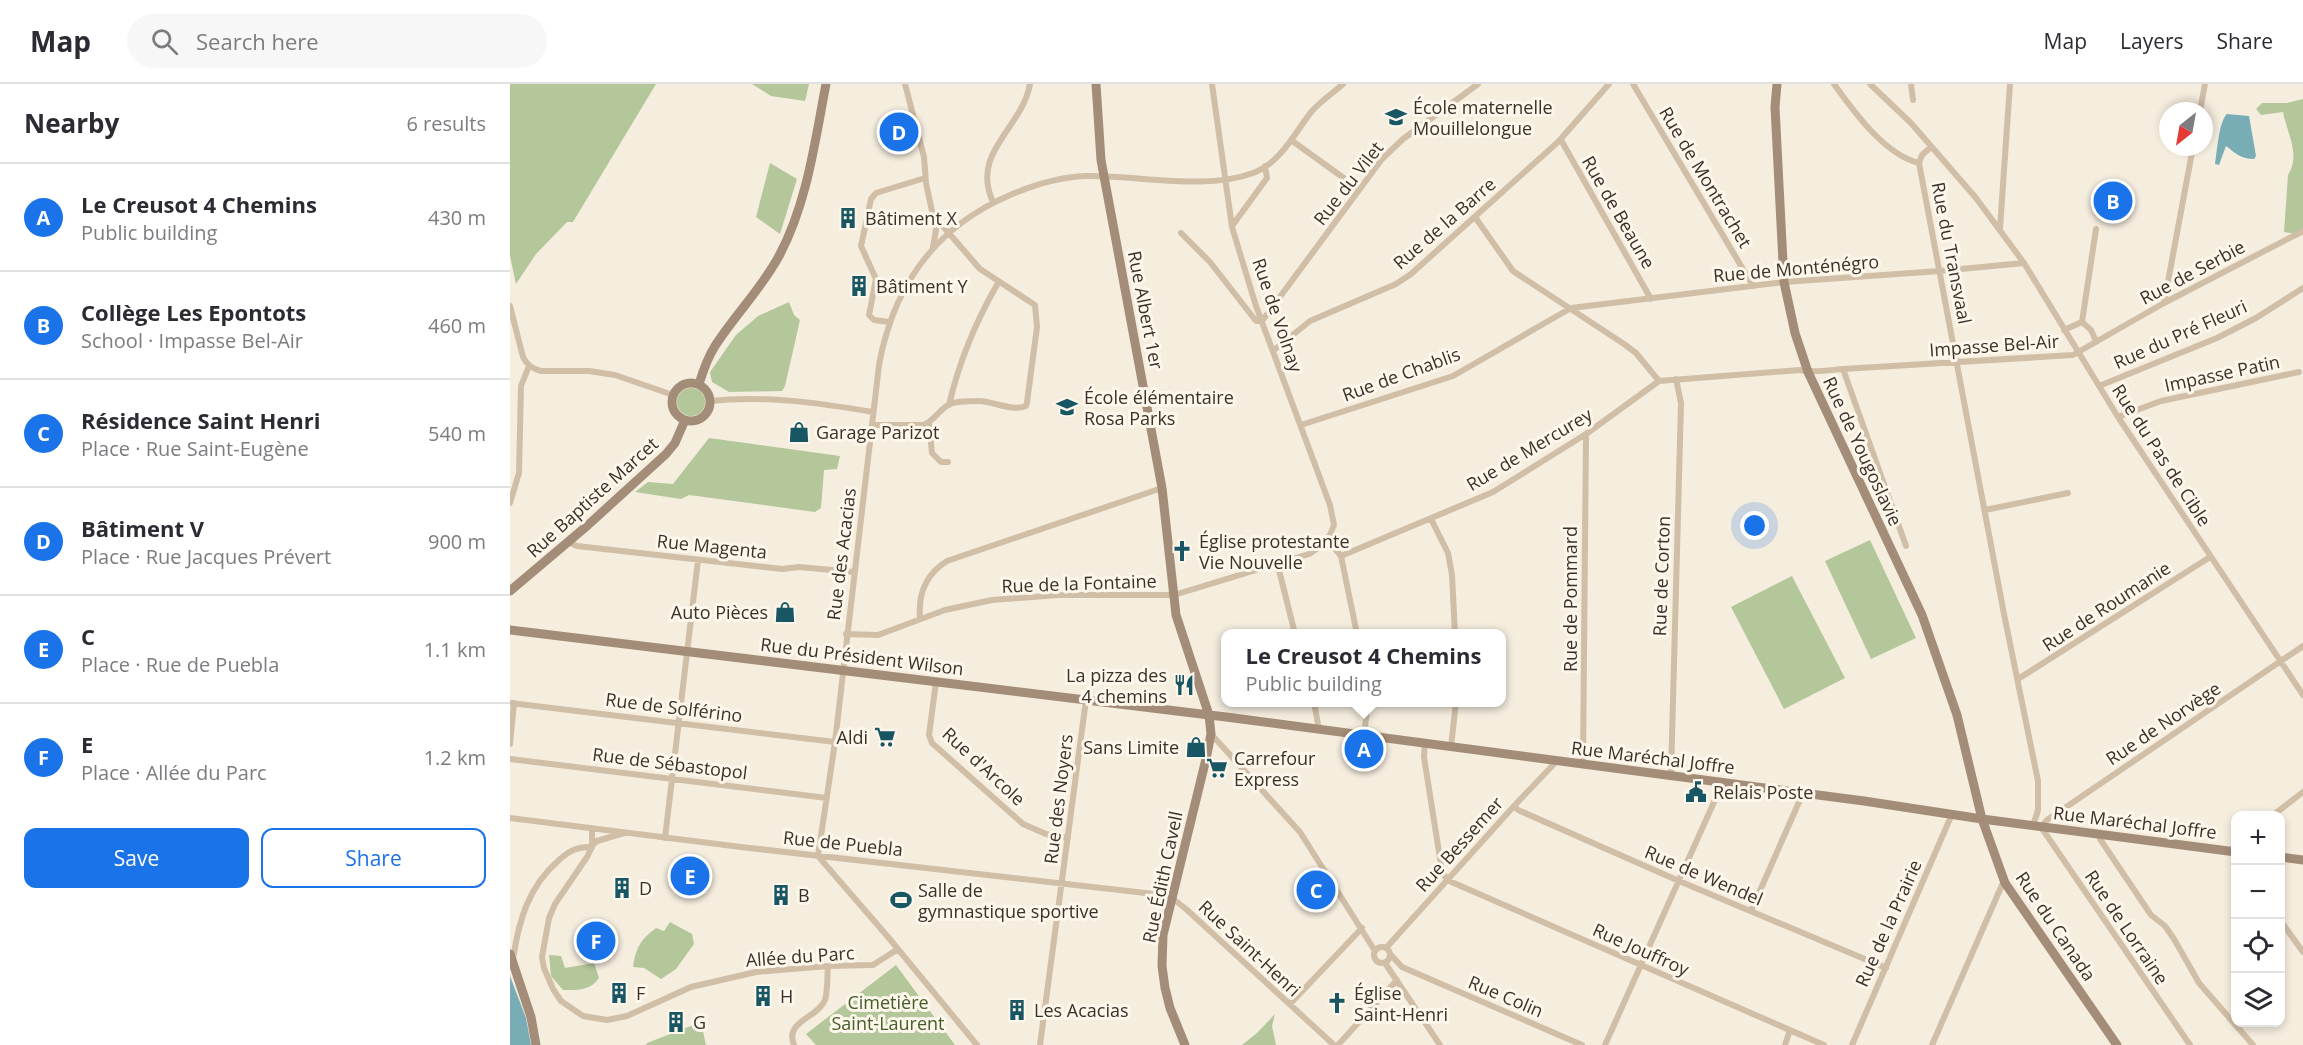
<!DOCTYPE html>
<meta charset="utf-8">
<style>
:root{--surface:#fff;--page:#f7f7f7;--text:#2b2b33;--muted:#7c7c81;--line:#e1e1e2;--accent:#1a73e8}
body{margin:0;font-family:"Open Sans",sans-serif;background:var(--page);color:var(--text)}
.controls{position:absolute;right:18px;bottom:18px;display:grid;overflow:hidden;border-radius:12px;box-shadow:0 3px 9px #0003}
.controls button{width:54px;height:54px;display:grid;place-items:center;padding:0;border:0;border-bottom:2px solid var(--line);background:var(--surface);color:var(--text);font:30px sans-serif}
.compass{position:absolute;left:1649px;top:18px;width:54px;height:54px;border-radius:50%;background:var(--surface);box-shadow:0 3px 9px #0003;rotate:211deg}
.you{position:absolute;left:1245px;top:442px;width:21px;height:21px;margin:-15px;border:4px solid #fff;border-radius:50%;background:#1a73e8;box-shadow:0 0 0 9px #1a73e833}
.badge{display:grid;place-items:center;width:39px;height:39px;border-radius:50%;background:var(--accent);color:#fff;font-size:20px;font-weight:700}
.pin{position:absolute;translate:-50% -50%;border:3px solid #fff;box-shadow:0 2px 6px #0006}
.popup{position:absolute;left:711px;top:545px;width:285px;height:78px;box-sizing:border-box;display:grid;place-content:center;border-radius:12px;background:var(--surface);filter:drop-shadow(0 2px 4px #0005);font-size:20px;white-space:nowrap;color:var(--muted)}
.popup b{font-size:22px;color:var(--text)}
.popup::after{content:'';position:absolute;left:50%;top:100%;margin-left:-12px;border:12px solid transparent;border-top-color:var(--surface)}
.list{margin:0;padding:0;list-style:none}
h2{display:flex;justify-content:space-between;align-items:center;height:78px;margin:0;padding:0 24px;font-size:26px}
h2 small{font-size:20px;font-weight:400;color:var(--muted)}
.list li{display:grid;grid-template-columns:39px 1fr auto;gap:18px;align-items:center;box-sizing:border-box;height:108px;padding:0 24px;border-top:2px solid var(--line)}
.list b{display:block;font-size:22px;white-space:nowrap}
.list p{margin:0;font-size:20px;white-space:nowrap;color:var(--muted)}
.list em{font-size:20px;font-style:normal;color:var(--muted)}
.actions{display:flex;gap:12px;padding:18px 24px}
.actions a{flex:1;padding:14px 0;border:2px solid var(--accent);border-radius:12px;text-align:center;font-size:21px;color:var(--accent)}
.actions .main{background:var(--accent);color:#fff}
.icon{flex:none;width:33px;height:33px;fill:none;stroke:currentColor;stroke-width:2;stroke-linecap:round;stroke-linejoin:round}
.map{position:relative;flex:none;width:1793px;height:961px;overflow:hidden}
header{display:flex;align-items:center;gap:36px;box-sizing:border-box;height:84px;padding:0 30px;background:var(--surface);border-bottom:2px solid var(--line)}
header strong{font-size:28px}
nav{display:flex;gap:33px;margin-inline-start:auto;font-size:21px}
.search{width:420px;height:54px;background:var(--page);display:flex;align-items:center;gap:15px;box-sizing:border-box;padding:0 21px;border-radius:33px;color:var(--muted);font-size:22px}
main{display:flex}
aside{flex:1;background:var(--surface)}
.map>svg:first-child{display:block}
.green{fill:#b3c79b}
.water{fill:#79adb6}
.lines{fill:none;stroke-linecap:round;stroke-linejoin:round}
.street{stroke:#d0bea7;stroke-width:6}
.secondary{stroke:#a48d78;stroke-width:9}
.labels{text-anchor:middle;dominant-baseline:central;stroke-width:6;stroke-linejoin:round;paint-order:stroke}
.poi-label{font-size:18px;fill:#3b3129;stroke:#fcf6eb;text-anchor:start}
.street-label{font-size:18px;fill:#3b3129;stroke:#fcf6eb}
.park-label{font-size:18px;fill:#445d29;stroke:#fcf6eb}
</style>
<header>
<strong>Map</strong>
<div class="search"><svg class="icon" aria-label="search" viewBox="0 0 24 24"><circle cx="10" cy="10" r="6"/><path d="M15 15l6 6"/></svg>Search here</div>
<nav><a>Map</a><a>Layers</a><a>Share</a></nav>
</header>
<main>
<aside>
<h2>Nearby<small>6 results</small></h2>
<ul class="list">
<li><span class="badge">A</span><div><b>Le Creusot 4 Chemins</b><p>Public building</p></div><em>430 m</em></li>
<li><span class="badge">B</span><div><b>Collège Les Epontots</b><p>School · Impasse Bel-Air</p></div><em>460 m</em></li>
<li><span class="badge">C</span><div><b>Résidence Saint Henri</b><p>Place · Rue Saint-Eugène</p></div><em>540 m</em></li>
<li><span class="badge">D</span><div><b>Bâtiment V</b><p>Place · Rue Jacques Prévert</p></div><em>900 m</em></li>
<li><span class="badge">E</span><div><b>C</b><p>Place · Rue de Puebla</p></div><em>1.1 km</em></li>
<li><span class="badge">F</span><div><b>E</b><p>Place · Allée du Parc</p></div><em>1.2 km</em></li>
</ul>
<div class="actions"><a class="main">Save</a><a>Share</a></div>
</aside>
<div class="map">
<svg width="1793" height="961" viewBox="0 0 1793 961">
<rect width="100%" height="100%" fill="#f5edde"/>
<!-- green -->
<path class="green" d="M0 0H146L63 138H57L26 170 6 200 0 172Z
M242 0H299L295 17 261 12Z
M1793 15V150L1792 151 1774 148 1778 91C1791 71 1777 49 1773 28L1751 31 1746 25 1752 19H1777Z
M260 79 287 95 270 150 246 133Z
M279 218 284 231 290 236 275 302 272 307 219 308 202 298 200 288 226 251 248 232Z
M167 318a14 14 0 1 1 28 0a14 14 0 1 1-28 0Z
M199 354 330 372 327 385 314 386 311 424 305 428 179 411 171 415 125 408 138 398 163 400Z
M1360 456 1406 554 1361 575 1315 477Z
M1282 492 1335 594 1274 625 1221 523Z
M160 838 182 850 184 860 166 885 151 895 134 884 123 883C126 864 130 856 146 844L154 847Z
M39 871 51 872 55 884 84 879 89 894C80 907 67 906 53 906L41 892Z
M386 881 445 961H306L296 950Z
M765 930 762 942 766 961H732L747 949Z
M191 938 196 961H136L137 959Z"/>
<!-- water -->
<path class="water" d="M1717 30 1739 32 1746 72 1744 75C1731 75 1725 69 1716 62L1709 81 1705 80C1707 68 1709 37 1717 30Z
M0 892 16 934 21 961H0Z"/>
<g class="lines">
<!-- street -->
<path class="street" d="M395 0 414 73 416 99 426 146 423 163
M1123 0 1243 202
M1324 0C1344 28 1375 71 1409 79
M1360 0 1401 39 1466 114 1514 179 1608 333 1793 611
M1401 0 1403 16
M1690 27 1695 0
M781 56 849 105
M1051 56 1141 215
M1421 63 1412 71 1409 79 1494 530 1528 697V726L1523 742
M483 118C460 68 512 45 520 0
M965 133 1003 187 1114 260 1126 269 1149 297
M722 142 757 94 755 82
M1490 144 1500 0
M671 149 700 178 746 237H752
M1654 219 1683 63
M0 222 13 273C17 281 23 285 31 287H79L105 291 163 311
M752 237 872 75 893 55 968 0
M379 238 364 236 359 231 366 195 351 162 361 115 366 109 415 94
M1572 238 1586 145
M1572 238 1581 246 1586 257
M1554 246 1572 238
M764 266 800 237 886 200 901 190 1048 58 1099 0
M1333 285 1396 462
M1589 302 1707 254 1746 234 1793 204
M200 317C255 311 310 319 363 328
M439 321C449 278 466 237 488 199
M1608 333 1651 317 1789 288
M419 339 422 369 431 378H438
M363 341H413C425 337 429 325 440 320 447 317 460 317 469 317 483 317 502 328 516 322L517 318 527 243 525 221 470 185 424 132
M791 341 943 292 1061 224 1274 198 1430 187 1514 179
M0 419 9 389 11 302 19 282
M1475 426 1558 409
M921 435 938 469 942 491 945 550
M817 455 831 472 847 550
M58 458 67 462 272 485 289 483 344 488
M831 472 983 408 1076 350 1149 297 1290 286C1303 289 1320 286 1333 285L1563 271 1654 219 1793 147
M767 478 785 550
M410 534C408 510 416 490 437 477L652 404
M336 550 368 551 435 526 482 516 549 511H664L799 470 810 463 820 451 824 441 820 421 746 222 722 143 702 0
M1508 595 1700 473
M426 598 419 651 422 659 513 740 536 750 558 754
M804 618 809 646
M0 619 325 658
M701 650 790 748 865 867
M854 651 858 618
M915 659 914 673 932 787 937 796 1314 961
M0 660 4 619
M941 663 946 618
M0 675 317 714
M1073 680 1076 350
M1161 691 1171 319 1166 295
M1004 722 1008 726 1169 797 1376 884
M1762 732 1793 708
M0 734 231 763 653 811 662 814 676 825 824 961
M82 744V763L77 773 45 820 39 834 32 873 34 884 43 905 51 917 73 932 97 936 117 932 181 903 246 888 318 882 363 881 388 865
M1591 750 1590 755 1641 831 1655 842 1664 855 1689 899 1743 961
M155 754 188 476
M82 762 87 757 114 749
M1723 769 1726 758
M1241 827 1293 709
M1770 836 1793 868
M864 871a8 8 0 1 1 16 0a8 8 0 1 1-16 0Z
M876 864 1004 722 1044 680 1045 677
M880 870 892 883 1072 961
M3 875C9 836 18 803 49 776 59 767 68 762 82 763
M875 879 930 961
M780 920 852 844
M284 961C274 937 308 934 315 916 318 906 317 892 318 882
M467 961 378 853 308 772 325 658 369 281C383 204 424 144 498 112 523 101 549 93 576 92 628 91 695 107 743 89 771 79 785 48 802 27 811 17 823 9 833 0
M530 961 576 616
M828 961 887 896
M1095 961 1213 698
M1275 961 1280 946
M1342 961 1442 730
M1422 961 1492 801 1495 799
M1680 961 1531 743 1537 736 1793 562"/>
<!-- secondary -->
<path class="secondary" d="M586 0 591 76 652 404 666 531 699 631 701 650 696 675 653 851 652 882 655 904 660 924 675 961
M1267 0 1265 23 1274 198 1285 249 1298 288 1412 531 1447 631 1472 735 1495 799 1607 961
M162 318a19 19 0 1 1 38 0a19 19 0 1 1-38 0Z
M189 300C193 287 198 273 205 262 225 231 251 205 269 172 297 120 305 57 316 0
M0 507 78 441 156 370 165 359 175 336
M0 546 716 633 1354 717 1472 735 1726 768
M1770 773 1793 776
M0 870 21 933 26 961"/>
</g>
<!-- icons -->
<defs>
<symbol id="school-bare" viewBox="-9 -9 18 18"><path d="M0-5L7-2L0 1L-7-2ZM-4 1L0 2.5L4 1V4Q0 6-4 4Z" fill="#185663" stroke="#fcf6eb" stroke-width="2.5" paint-order="stroke"/></symbol>
<symbol id="building-bare" viewBox="-9 -9 18 18"><path d="M-4-6H4V6H1V3H-1V6H-4ZM-2.5-4.3h1.7v1.8h-1.7ZM.8-4.3h1.7v1.8H.8ZM-2.5-1h1.7V.8h-1.7ZM.8-1h1.7V.8H.8Z" fill="#185663" stroke="#fcf6eb" stroke-width="2.5" paint-order="stroke"/></symbol>
<symbol id="shop-bare" viewBox="-9 -9 18 18"><path d="M-5-2.5h2.3a2.7 3.5 0 0 1 5.4 0H5L5.5 6h-11ZM-1.5-2.5h3a1.5 2.3 0 0 0-3 0Z" fill="#185663" stroke="#fcf6eb" stroke-width="2.5" paint-order="stroke"/></symbol>
<symbol id="church-bare" viewBox="-9 -9 18 18"><path d="M-1.2-6h2.4v3.5h3.3v2.4h-3.3V6h-2.4V-.1h-3.3v-2.4h3.3Z" fill="#185663" stroke="#fcf6eb" stroke-width="2.5" paint-order="stroke"/></symbol>
<symbol id="restaurant-bare" viewBox="-9 -9 18 18"><path d="M-5-6h1v4h1v-4h1v4h1v-4h1v5L-1.5 .5V6h-2V.5L-5-1ZM5-6V6H3V1.5H1.5Q1.5-4 5-6Z" fill="#185663" stroke="#fcf6eb" stroke-width="2.5" paint-order="stroke"/></symbol>
<symbol id="supermarket-bare" viewBox="-9 -9 18 18"><path d="M-6-5.5h2.5l.6 2H6L4.5 2H-2.5L-4.4-4H-6ZM-1.5 3.2a1.3 1.3 0 1 0 .1 0ZM3 3.2a1.3 1.3 0 1 0 .1 0Z" fill="#185663" stroke="#fcf6eb" stroke-width="2.5" paint-order="stroke"/></symbol>
<symbol id="civic-bare" viewBox="-9 -9 18 18"><path d="M-.6-6.5H3V-4.5H.6V-3L4-1V1h2V6H-6V1h2V-1L-.6-3ZM-1.2 2.5V6h2.4V2.5Z" fill="#185663" stroke="#fcf6eb" stroke-width="2.5" paint-order="stroke"/></symbol>
<symbol id="stadium-bare" viewBox="-9 -9 18 18"><path d="M0-5a6.5 5 0 1 0 0 10a6.5 5 0 1 0 0-10ZM-3.5-1.8h7v3.6h-7Z" fill="#185663" stroke="#fcf6eb" stroke-width="2.5" paint-order="stroke"/></symbol>
</defs>
<g fill-rule="evenodd">
<use href="#school-bare" x="871" y="18" width="30" height="30"/>
<use href="#building-bare" x="323" y="119" width="30" height="30"/>
<use href="#building-bare" x="334" y="187" width="30" height="30"/>
<use href="#school-bare" x="542" y="308" width="30" height="30"/>
<use href="#shop-bare" x="274" y="333" width="30" height="30"/>
<use href="#church-bare" x="657" y="452" width="30" height="30"/>
<use href="#shop-bare" x="260" y="513" width="30" height="30"/>
<use href="#restaurant-bare" x="659" y="586" width="30" height="30"/>
<use href="#supermarket-bare" x="360" y="638" width="30" height="30"/>
<use href="#shop-bare" x="671" y="648" width="30" height="30"/>
<use href="#supermarket-bare" x="692" y="669" width="30" height="30"/>
<use href="#civic-bare" x="1171" y="693" width="30" height="30"/>
<use href="#building-bare" x="97" y="789" width="30" height="30"/>
<use href="#building-bare" x="256" y="796" width="30" height="30"/>
<use href="#stadium-bare" x="376" y="801" width="30" height="30"/>
<use href="#building-bare" x="94" y="894" width="30" height="30"/>
<use href="#building-bare" x="238" y="897" width="30" height="30"/>
<use href="#church-bare" x="812" y="904" width="30" height="30"/>
<use href="#building-bare" x="492" y="911" width="30" height="30"/>
<use href="#building-bare" x="151" y="923" width="30" height="30"/>
</g>
<g class="labels">
<!-- poi labels -->
<g class="poi-label">
<text x="903" y="23">École maternelle<tspan x="903" dy="21">Mouillelongue</tspan></text>
<text x="355" y="134">Bâtiment X</text>
<text x="366" y="202">Bâtiment Y</text>
<text x="574" y="313">École élémentaire<tspan x="574" dy="21">Rosa Parks</tspan></text>
<text x="306" y="348">Garage Parizot</text>
<text x="689" y="457">Église protestante<tspan x="689" dy="21">Vie Nouvelle</tspan></text>
<text x="258" y="528" text-anchor="end">Auto Pièces</text>
<text x="657" y="591" text-anchor="end">La pizza des<tspan x="657" dy="21">4 chemins</tspan></text>
<text x="358" y="653" text-anchor="end">Aldi</text>
<text x="669" y="663" text-anchor="end">Sans Limite</text>
<text x="724" y="674">Carrefour<tspan x="724" dy="21">Express</tspan></text>
<text x="1203" y="708">Relais Poste</text>
<text x="129" y="804">D</text>
<text x="408" y="806">Salle de<tspan x="408" dy="21">gymnastique sportive</tspan></text>
<text x="288" y="811">B</text>
<text x="126" y="909">F</text>
<text x="844" y="909">Église<tspan x="844" dy="21">Saint-Henri</tspan></text>
<text x="270" y="912">H</text>
<text x="524" y="926">Les Acacias</text>
<text x="183" y="938">G</text>
</g>
<!-- street labels -->
<g class="street-label">
<text transform="translate(1196 93) rotate(59)">Rue de Montrachet</text>
<text transform="translate(838 99) rotate(-52)">Rue du Vilet</text>
<text transform="translate(1109 128) rotate(60)">Rue de Beaune</text>
<text transform="translate(934 139) rotate(-41)">Rue de la Barre</text>
<text transform="translate(1442 169) rotate(79)">Rue du Transvaal</text>
<text transform="translate(1286 184) rotate(-5)">Rue de Monténégro</text>
<text transform="translate(1682 188) rotate(-28)">Rue de Serbie</text>
<text transform="translate(636 226) rotate(79)">Rue Albert 1er</text>
<text transform="translate(768 231) rotate(71)">Rue de Volnay</text>
<text transform="translate(1670 250) rotate(-24)">Rue du Pré Fleuri</text>
<text transform="translate(1484 261) rotate(-4)">Impasse Bel-Air</text>
<text transform="translate(1712 289) rotate(-12)">Impasse Patin</text>
<text transform="translate(891 290) rotate(-20)">Rue de Chablis</text>
<text transform="translate(1019 365) rotate(-31)">Rue de Mercurey</text>
<text transform="translate(1353 367) rotate(65)">Rue de Yougoslavie</text>
<text transform="translate(1652 371) rotate(57)">Rue du Pas de Cible</text>
<text transform="translate(82 413) rotate(-42)">Rue Baptiste Marcet</text>
<text transform="translate(202 462) rotate(6)">Rue Magenta</text>
<text transform="translate(331 470) rotate(-83)">Rue des Acacias</text>
<text transform="translate(1151 492) rotate(-88)">Rue de Corton</text>
<text transform="translate(569 499) rotate(-2)">Rue de la Fontaine</text>
<text transform="translate(1060 515) rotate(-90)">Rue de Pommard</text>
<text transform="translate(1596 522) rotate(-33)">Rue de Roumanie</text>
<text transform="translate(352 572) rotate(7)">Rue du Président Wilson</text>
<text transform="translate(164 623) rotate(7)">Rue de Solférino</text>
<text transform="translate(1653 639) rotate(-34)">Rue de Norvège</text>
<text transform="translate(1143 673) rotate(7)">Rue Maréchal Joffre</text>
<text transform="translate(160 679) rotate(7)">Rue de Sébastopol</text>
<text transform="translate(474 682) rotate(43)">Rue d'Arcole</text>
<text transform="translate(548 715) rotate(-83)">Rue des Noyers</text>
<text transform="translate(1625 738) rotate(7)">Rue Maréchal Joffre</text>
<text transform="translate(333 759) rotate(6)">Rue de Puebla</text>
<text transform="translate(949 760) rotate(-48)">Rue Bessemer</text>
<text transform="translate(1194 791) rotate(23)">Rue de Wendel</text>
<text transform="translate(652 793) rotate(-78)">Rue Édith Cavell</text>
<text transform="translate(1378 839) rotate(-66)">Rue de la Prairie</text>
<text transform="translate(1546 842) rotate(56)">Rue du Canada</text>
<text transform="translate(1617 843) rotate(56)">Rue de Lorraine</text>
<text transform="translate(740 864) rotate(43)">Rue Saint-Henri</text>
<text transform="translate(1131 865) rotate(24)">Rue Jouffroy</text>
<text transform="translate(290 872) rotate(-4)">Allée du Parc</text>
<text transform="translate(996 912) rotate(23)">Rue Colin</text>
</g>
<!-- park labels -->
<g class="park-label">
<text x="378" y="918">Cimetière<tspan x="378" dy="21">Saint-Laurent</tspan></text>
</g>
</g>
</svg>
<div class="controls">
<button>+</button>
<button>−</button>
<button><svg class="icon" aria-label="locate" viewBox="0 0 24 24"><circle cx="12" cy="12" r="6"/><path d="M12 2v4M12 18v4M2 12h4M18 12h4"/></svg></button>
<button><svg class="icon" aria-label="layers" viewBox="0 0 24 24"><path d="M12 4l9 5-9 5-9-5zM3 14l9 5 9-5"/></svg></button>
</div>
<svg class="compass" viewBox="-18 -18 36 36"><path d="M0-13l5 13h-10z" fill="#e53935"/><path d="M0 13l5-13h-10z" fill="#7c7c81"/></svg>
<div class="you"></div>
<div class="pin badge" style="left:854px;top:665px">A</div>
<div class="popup"><b>Le Creusot 4 Chemins</b>Public building</div>
<div class="pin badge" style="left:1603px;top:117px">B</div>
<div class="pin badge" style="left:806px;top:806px">C</div>
<div class="pin badge" style="left:389px;top:48px">D</div>
<div class="pin badge" style="left:180px;top:792px">E</div>
<div class="pin badge" style="left:86px;top:857px">F</div>
</div>
</main>
